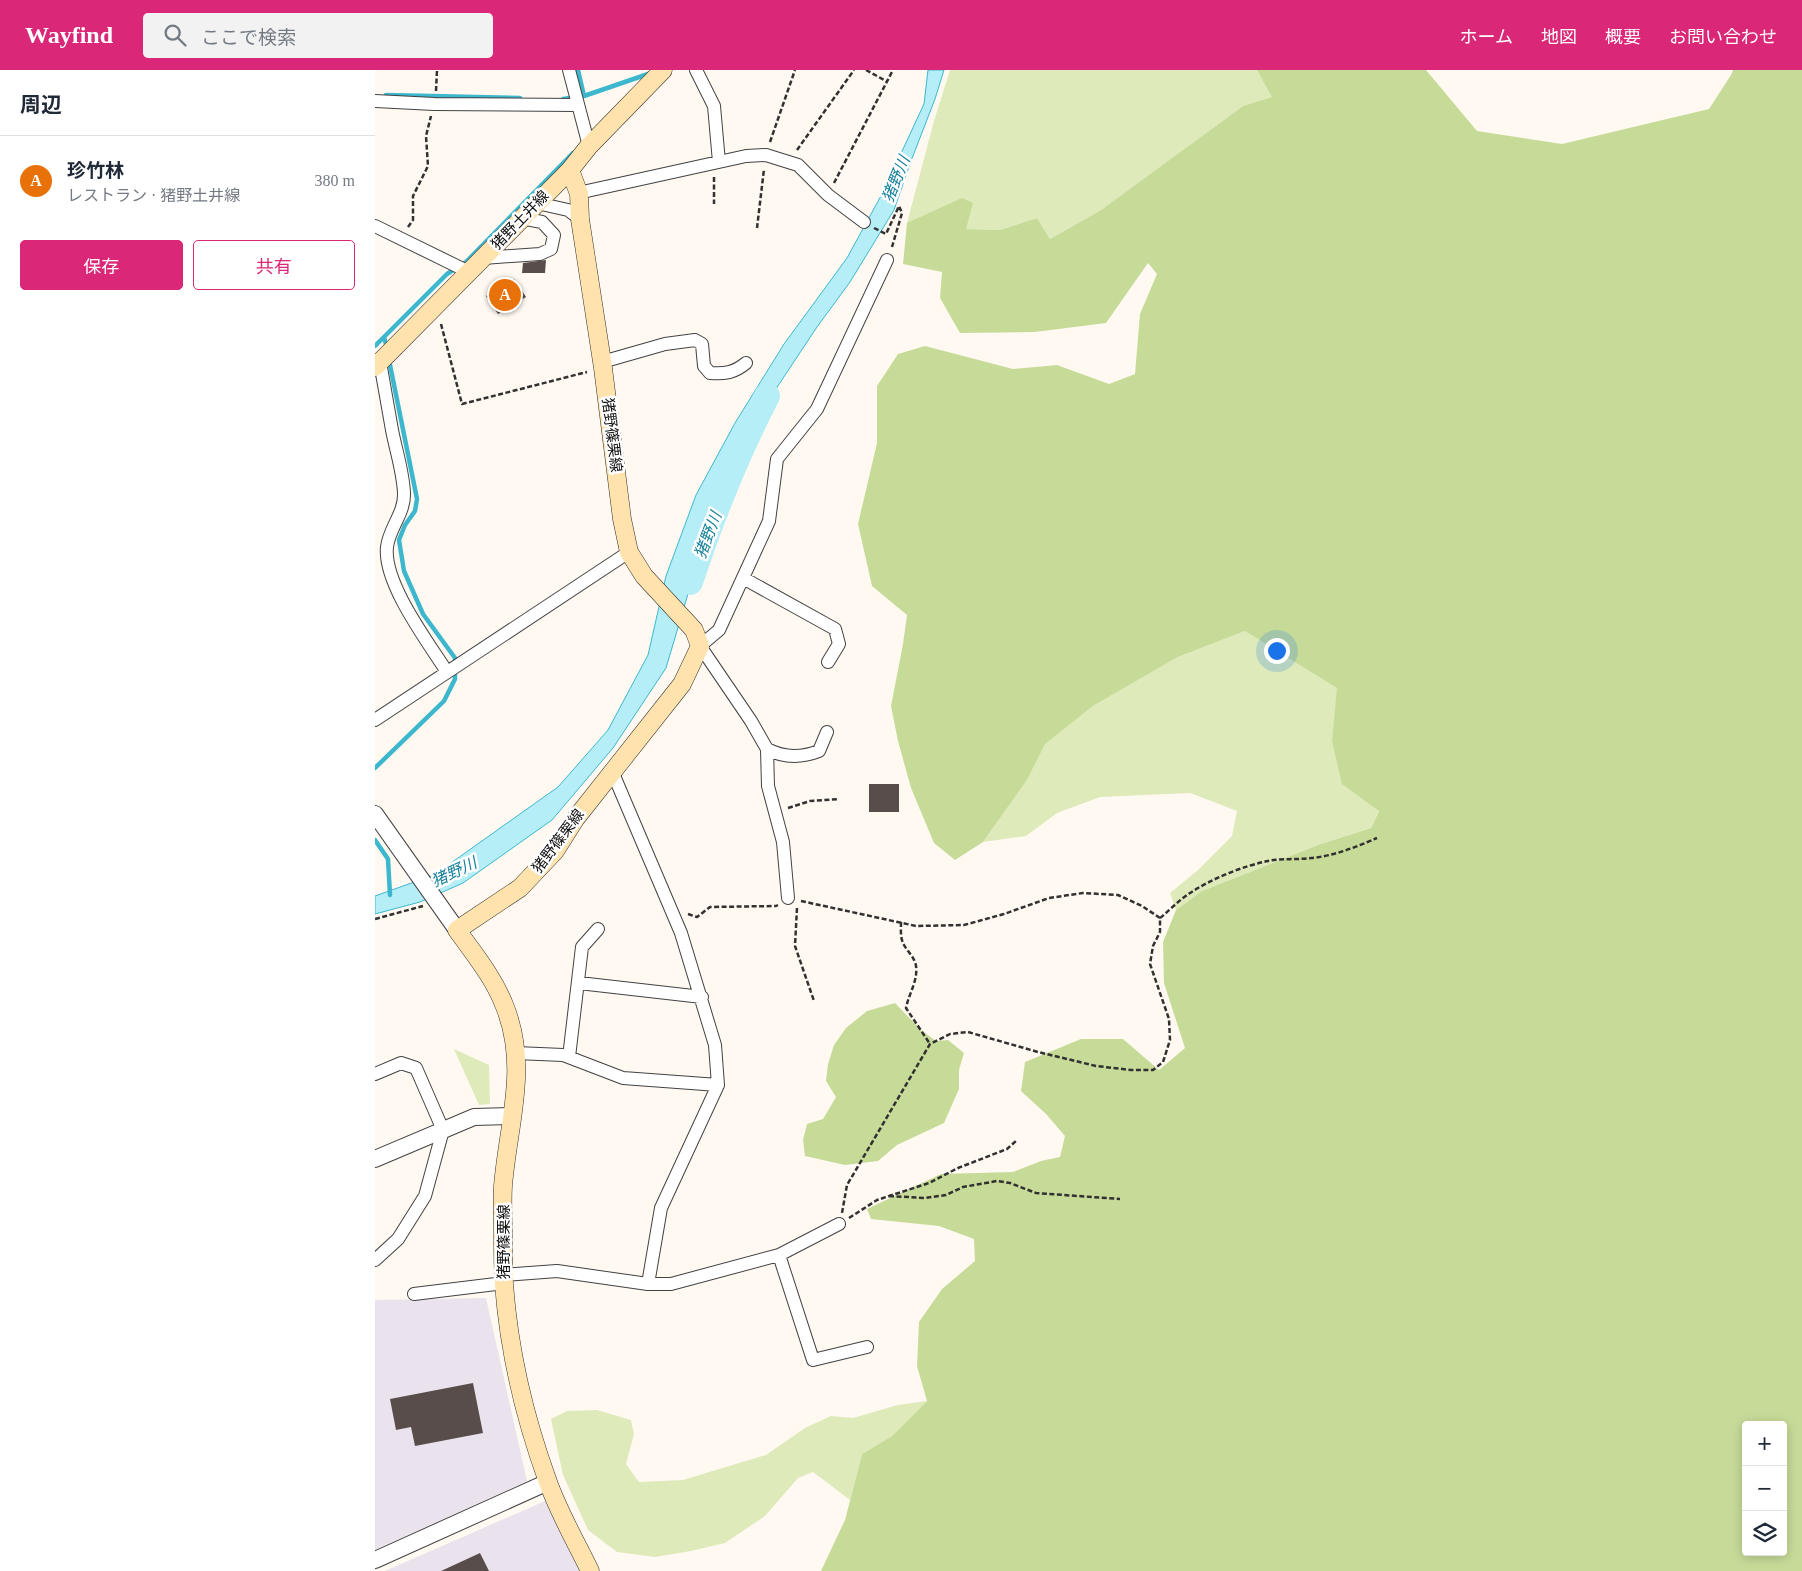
<!DOCTYPE html>
<html lang="ja">
<meta charset="utf-8">
<style>
:root{--surface:#fff;--page:#f2f2f3;--text:#1f2937;--muted:#747a83;--line:#e0e1e3;--accent:#db2777}
body{margin:0;font-family:"Times New Roman","Noto Sans JP",serif;background:var(--page);color:var(--text)}
.controls{position:absolute;right:15px;bottom:15px;display:grid;overflow:hidden;border-radius:5px;box-shadow:0 2px 12px #0003}
.controls button{width:45px;height:45px;display:grid;place-items:center;padding:0;border:0;border-bottom:1px solid var(--line);background:var(--surface);color:var(--text);font:25px sans-serif}
.you{position:absolute;left:901px;top:580px;width:18px;height:18px;margin:-12px;border:4px solid #fff;border-radius:50%;background:#1a73e8;box-shadow:0 0 0 8px #1a73e833}
.badge{display:grid;place-items:center;width:32px;height:32px;border-radius:50%;background:var(--accent);color:#fff;font-size:16px;font-weight:700}
.pin{position:absolute;translate:-50% -50%;border:2px solid #fff;box-shadow:0 1px 5px #0006}
.list{margin:0;padding:0;list-style:none}
h2{display:flex;justify-content:space-between;align-items:center;height:65px;margin:0;padding:0 20px;font-size:21px}
h2 small{font-size:16px;font-weight:400;color:var(--muted)}
.list li{display:grid;grid-template-columns:32px 1fr auto;gap:15px;align-items:center;box-sizing:border-box;height:90px;padding:0 20px;border-top:1px solid var(--line)}
.list b{display:block;font-size:19px;white-space:nowrap}
.list p{margin:0;font-size:16px;white-space:nowrap;color:var(--muted)}
.list em{font-size:16px;font-style:normal;color:var(--muted)}
.actions{display:flex;gap:10px;padding:15px 20px}
.actions a{flex:1;padding:11px 0;border:1px solid var(--accent);border-radius:5px;text-align:center;font-size:18px;color:var(--accent)}
.actions .main{background:var(--accent);color:#fff}
.icon{flex:none;width:28px;height:28px;fill:none;stroke:currentColor;stroke-width:2;stroke-linecap:round;stroke-linejoin:round}
.map{position:relative;flex:none;width:1427px;height:1501px;overflow:hidden}
header{display:flex;align-items:center;gap:30px;box-sizing:border-box;height:70px;padding:0 25px;background:var(--accent);color:#fff}
header strong{font-size:24px}
nav{display:flex;gap:28px;margin-inline-start:auto;font-size:18px}
.search{width:350px;height:45px;background:var(--page);display:flex;align-items:center;gap:12px;box-sizing:border-box;padding:0 18px;border-radius:5px;color:var(--muted);font-size:19px}
main{display:flex}
aside{flex:1;background:var(--surface)}
.map>svg:first-child{display:block}
.industrial{fill:#eae3ed}
.green{fill:#deeaba}
.forest{fill:#c7db99;fill-rule:evenodd}
.water{fill:#b5eef6;stroke:#3cb7ce}
.lines{fill:none;stroke-linecap:round;stroke-linejoin:round}
.stream{stroke:#3cb7ce;stroke-width:4.5}
.river{stroke:#b5eef6;stroke-width:26}
.building{fill:#584d4b}
.minor-casing{stroke:#424242;stroke-width:14}
.tertiary-casing{stroke:#424242;stroke-width:18}
.secondary-casing{stroke:#313131;stroke-width:19}
.path{stroke:#313131;stroke-width:2.5;stroke-dasharray:5 2.5;stroke-linecap:butt}
.minor{stroke:#fff;stroke-width:12}
.tertiary{stroke:#fff;stroke-width:16}
.secondary{stroke:#ffe2ac;stroke-width:18}
.labels{text-anchor:middle;dominant-baseline:central;stroke-width:5;stroke-linejoin:round;paint-order:stroke}
.street-label{font-size:15px;fill:#0f0f0f;stroke:#fff}
.water-label{font-size:16px;font-style:italic;fill:#17819b;stroke:#fff}
</style>
<header>
<strong>Wayfind</strong>
<div class="search"><svg class="icon" aria-label="search" viewBox="0 0 24 24"><circle cx="10" cy="10" r="6"/><path d="M15 15l6 6"/></svg>ここで検索</div>
<nav><a>ホーム</a><a>地図</a><a>概要</a><a>お問い合わせ</a></nav>
</header>
<main>
<aside>
<h2>周辺<small></small></h2>
<ul class="list">
<li><span class="badge" style="background:#e8710a">A</span><div><b>珍竹林</b><p>レストラン · 猪野土井線</p></div><em>380 m</em></li>
</ul>
<div class="actions"><a class="main">保存</a><a>共有</a></div>
</aside>
<div class="map">
<svg width="1427" height="1501" viewBox="0 0 1427 1501">
<rect width="100%" height="100%" fill="#fff9f1"/>
<!-- industrial -->
<path class="industrial" d="M111 1228 152 1411 0 1480V1230Z
M170 1431 206 1501H10Z"/>
<!-- green -->
<path class="green" d="M575 0H882L898 27 868 36 726 140 675 169 662 148 625 160 591 159 532 153 559 51Z
M870 561 963 618 957 671 1004 740 996 758 943 775 827 821 801 840 795 823 823 800 857 766 862 741 815 723 725 727 682 743 651 766 608 772 652 710 669 674 718 636 803 587Z
M79 979 114 995 115 1034 104 1035Z
M552 1331 517 1366 487 1384 475 1430 438 1402 423 1408 390 1446 350 1473 316 1481 280 1487 242 1482 213 1460 188 1405 176 1349 192 1341 222 1340 256 1350 259 1364 251 1394 264 1412 308 1410 391 1385 430 1358 456 1346 478 1348 523 1335Z"/>
<!-- forest -->
<path class="forest" d="M882 0H1051L1102 61 1187 74 1334 39 1356 5 1358 0H1427V1501H446L470 1450 487 1384 517 1366 552 1331 542 1296 544 1252 567 1219 600 1191 599 1169 564 1156 496 1149 492 1139 566 1104 638 1102 666 1091 685 1087 690 1066 671 1044 646 1021 650 992 706 969H748L784 1000 810 978 789 913 788 872 801 840 827 821 943 775 996 758 1004 741 967 714 957 671 962 618 870 561 803 587 718 636 670 674 652 710 608 772 580 790 559 773 536 718 523 671 516 636 528 574 532 545 497 516 483 454 502 373V316L523 284 550 276 638 299 682 295 734 314 760 304 765 244 782 204 773 193 731 253 660 262 585 263 565 228 567 202 528 194 532 153 587 128 598 133 591 159 625 160 662 148 675 169 726 140 868 36 897 27ZM1371 1355H1408V1482H1371Z
M520 933 546 960 561 971 573 970 589 983 584 1000V1019L569 1053 522 1075 503 1091 470 1095 430 1086 428 1070 432 1054 448 1049 461 1027 451 1011 453 994 459 975 471 958 492 941Z"/>
<!-- water -->
<path class="water" d="M553 0H569L560 29 536 91 519 140 475 212 442 257 377 355 326 480 291 598 238 678 177 750 88 813 45 832 0 844V826L59 805 183 717 233 660 273 585 291 506 321 425 360 353 409 274 472 188 508 122 549 34Z"/>
<g class="lines">
<!-- stream -->
<path class="stream" d="M203 0 209 26
M11 25 145 28
M188 29 209 26 276 3
M0 276 9 267
M12 278 9 267 72 204 91 192 198 83
M0 698 69 631 80 609V588L48 544 29 501 24 470 30 455 40 441 42 429 14 290
M0 770 13 789 15 825"/>
<!-- river -->
<path class="river" d="M315 512C336 449 361 385 392 326"/>
</g>
<!-- building -->
<path class="building" d="M171 190 170 203H147L148 193Z
M139 209 151 227 123 244 111 226Z
M494 714H524V742H494Z
M98 1313 108 1363 40 1376 36 1357 21 1360 15 1329Z
M105 1483 114 1501H66Z"/>
<g class="lines">
<defs>
<path id="minor" d="M194 0 214 76
M321 0 339 36 344 92
M0 31 59 34 203 35
M204 124 212 121 371 86 391 85 423 95 453 125 489 152
M162 133 193 140 205 149
M0 156 94 202
M108 188 165 184 176 179 179 165 167 152 146 148
M5 292C9 315 13 337 17 360 21 381 28 401 29 423 30 443 14 458 12 477 8 513 53 572 72 602
M227 292 290 274 320 270 327 274 329 296 335 303C350 304 359 303 371 293
M368 508 460 559 464 574 453 592
M0 650 254 482
M392 679C409 688 426 688 444 681L452 662
M413 828 408 772 393 716 392 679 376 651 325 576 344 560 394 451 402 389 442 339 512 190
M204 913 327 927
M141 983 188 985 248 1008 343 1015
M194 987 207 877 223 859
M0 1004 26 993 41 998 68 1060 50 1126 23 1169 0 1190
M404 1185 438 1290 492 1277
M128 1205 182 1201 273 1214 286 1138 343 1015 340 975 306 863 237 701
M273 1214H296L404 1185 464 1154
M39 1224 129 1213"/>
<path id="tertiary" d="M0 744 82 860
M0 1089 99 1047 137 1046
M0 1490 173 1412"/>
<path id="secondary" d="M195 100 204 124 205 149 228 298 247 449 254 482 269 506 319 560 325 576 307 614 201 748 180 781 145 818 82 860C100 885 119 908 130 937 154 998 133 1054 128 1116 127 1131 128 1146 128 1161 128 1179 128 1197 129 1214 134 1282 150 1349 173 1412 184 1443 201 1472 215 1501
M0 297 195 100 214 76 288 0"/>
</defs>
<!-- minor casing -->
<use href="#minor" class="minor-casing"/>
<!-- tertiary casing -->
<use href="#tertiary" class="tertiary-casing"/>
<!-- secondary casing -->
<use href="#secondary" class="secondary-casing"/>
<!-- path -->
<path class="path" d="M491 0 511 11
M61 21 62 0
M395 72 420 0
M422 80 479 0
M339 107V134
M459 113 518 0
M33 157 38 150V126L53 96 51 66 56 46
M382 158 389 99
M499 158 511 164 524 136 527 143 517 177
M66 254 87 334 212 302
M413 738 435 731 464 729
M426 831 541 856 589 855 629 844 674 828 708 823 743 825 767 836 785 848V862L778 876 775 894 794 949 795 970 788 992 778 1000H756L721 996 663 982 593 962 575 964 555 974 472 1115 467 1143
M422 838 420 876 439 931
M313 844 322 847 335 837 401 836 403 835
M785 848C795 840 804 830 815 823 836 809 868 796 893 791 907 788 922 790 936 788 959 786 981 777 1002 768
M0 849 48 836
M526 852C526 860 525 868 529 875 533 882 540 888 541 896 543 911 534 923 531 938L555 974
M514 1126 550 1128 571 1125 588 1117 622 1111 635 1113 661 1123 745 1129
M474 1148 502 1130 554 1113 583 1098 632 1079 641 1071"/>
<!-- minor -->
<use href="#minor" class="minor"/>
<!-- tertiary -->
<use href="#tertiary" class="tertiary"/>
<!-- secondary -->
<use href="#secondary" class="secondary"/>
</g>
<g class="labels">
<!-- street labels -->
<g class="street-label">
<text transform="translate(145 150) rotate(-46)">猪野土井線</text>
<text transform="translate(237 365) rotate(83)">猪野篠栗線</text>
<text transform="translate(183 771) rotate(-53)">猪野篠栗線</text>
<text transform="translate(129 1172) rotate(-90)">猪野篠栗線</text>
</g>
<!-- water labels -->
<g class="water-label">
<text transform="translate(521 109) rotate(-68)">猪野川</text>
<text transform="translate(333 465) rotate(-69)">猪野川</text>
<text transform="translate(79 802) rotate(-25)">猪野川</text>
</g>
</g>
</svg>
<div class="controls">
<button>+</button>
<button>−</button>
<button><svg class="icon" aria-label="layers" viewBox="0 0 24 24"><path d="M12 4l9 5-9 5-9-5zM3 14l9 5 9-5"/></svg></button>
</div>
<div class="you"></div>
<div class="pin badge" style="left:130px;top:225px;background:#e8710a">A</div>
</div>
</main>
